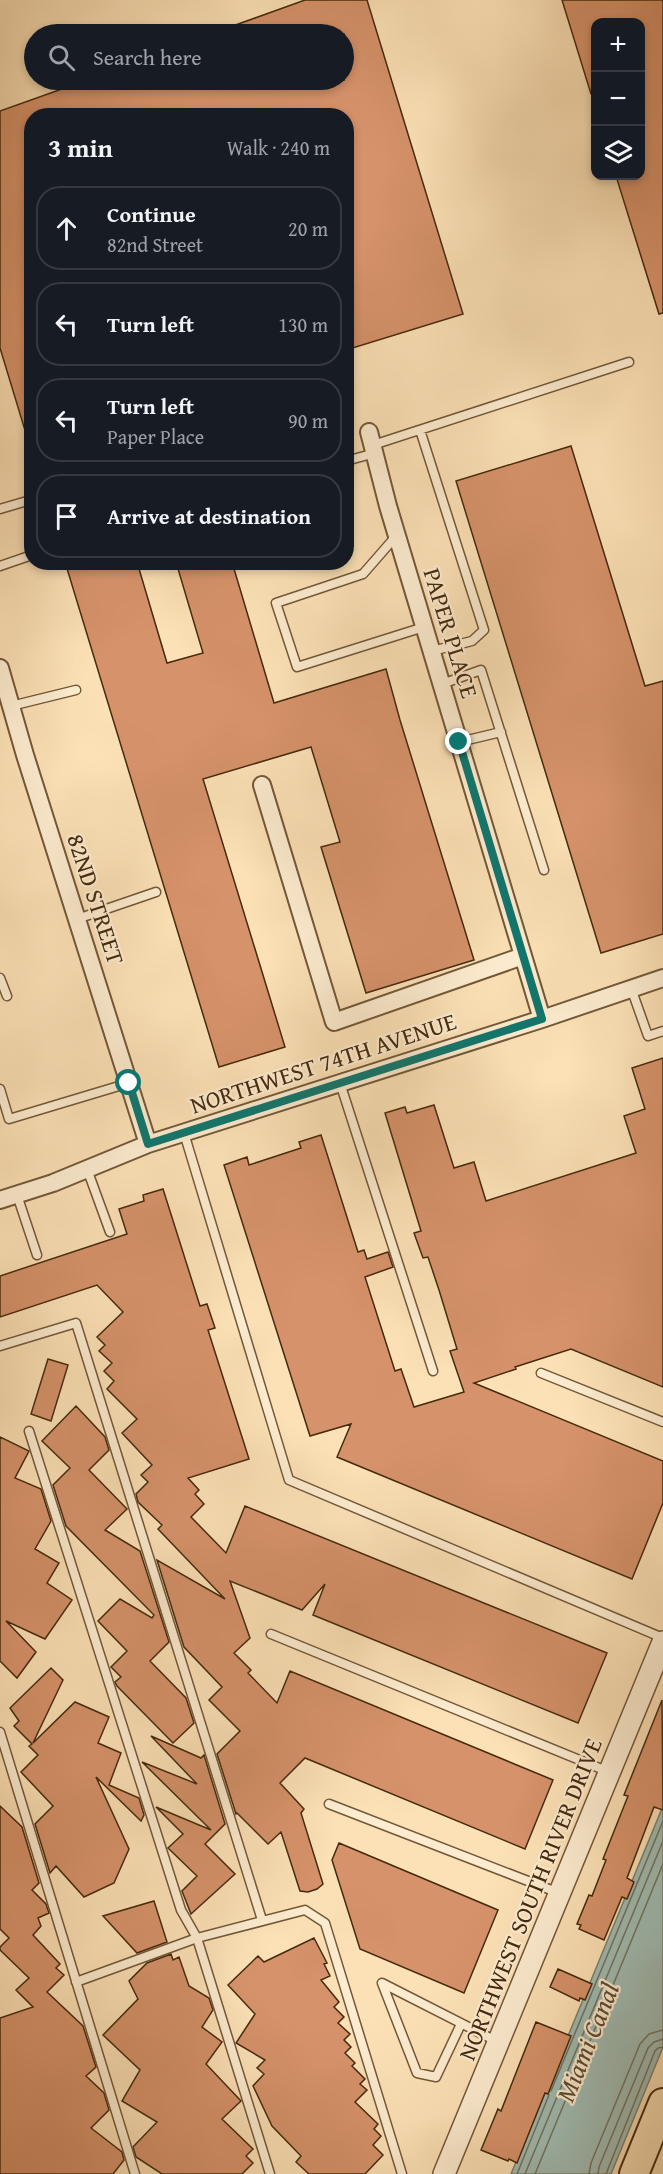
<!DOCTYPE html>
<meta charset="utf-8">
<style>
:root{--surface:#171b24;--page:#20242c;--text:#f1f3f6;--muted:#9ea1a6;--line:#363941}
body{margin:0;font-family:"Gentium Book Plus",serif;background:var(--page);color:var(--text)}
.controls{position:absolute;right:18px;top:18px;display:grid;overflow:hidden;border-radius:12px;box-shadow:0 3px 9px #0003}
.controls button{width:54px;height:54px;display:grid;place-items:center;padding:0;border:0;border-bottom:2px solid var(--line);background:var(--surface);color:var(--text);font:30px sans-serif}
.stop{position:absolute;width:18px;height:18px;margin:-14px;border:4px solid #0f766e;border-radius:50%;background:#fff}
.stop.end{background:#0f766e;border-color:#fff;box-shadow:0 2px 6px #0008}
.list{margin:0;padding:0;list-style:none}
h2{display:flex;justify-content:space-between;align-items:center;height:78px;margin:0;padding:0 24px;font-size:26px}
h2 small{font-size:20px;font-weight:400;color:var(--muted)}
.list li{display:grid;grid-template-columns:39px 1fr auto;gap:18px;align-items:center;box-sizing:border-box;height:84px;margin:0 12px 12px;padding:0 12px;border:2px solid var(--line);border-radius:24px}
.list b{display:block;font-size:22px;white-space:nowrap}
.list p{margin:0;font-size:20px;white-space:nowrap;color:var(--muted)}
.list em{font-size:20px;font-style:normal;color:var(--muted)}
.icon{flex:none;width:33px;height:33px;fill:none;stroke:currentColor;stroke-width:2;stroke-linecap:round;stroke-linejoin:round}
.map{position:relative;flex:none;width:663px;height:2174px;overflow:hidden}
.search{position:absolute;background:var(--surface);box-shadow:0 3px 9px #0003;left:24px;top:24px;width:330px;height:66px;display:flex;align-items:center;gap:15px;box-sizing:border-box;padding:0 21px;border-radius:33px;color:var(--muted);font-size:22px}
.panel{position:absolute;background:var(--surface);box-shadow:0 3px 9px #0003;left:24px;top:108px;width:330px;height:462px;border-radius:24px}
.map>svg:first-child{display:block}
.water{fill:#a0bcb3;stroke:#7c8271;stroke-width:1.5}
.lines{fill:none;stroke-linecap:round;stroke-linejoin:round}
.shore{stroke:#727360;stroke-width:1.5}
.building{fill:#d6926a;stroke:#452a0e;stroke-width:1.5}
.service-casing{stroke:#735838;stroke-width:11}
.minor-casing{stroke:#735838;stroke-width:20}
.tertiary-casing{stroke:#735838;stroke-width:24}
.trunk-casing{stroke:#452a0e;stroke-width:32}
.service{stroke:#fdecd0;stroke-width:8}
.minor{stroke:#fdecd0;stroke-width:16}
.tertiary{stroke:#fdecd0;stroke-width:21}
.trunk{stroke:#fce1b6;stroke-width:28}
.route{stroke:#0f766e;stroke-width:8}
.labels{text-anchor:middle;dominant-baseline:central;stroke-width:4.5;stroke-linejoin:round;paint-order:stroke}
.street-label{font-size:24px;fill:#452a0e;stroke:#fdecd0}
.water-label{font-size:26px;font-style:italic;fill:#5c4e37;stroke:#fdecd0}
</style>
<div class="map">
<svg width="663" height="2174" viewBox="0 0 663 2174">
<rect width="100%" height="100%" fill="#fce1b6"/>
<filter id="stains"><feTurbulence type="fractalNoise" baseFrequency=".00333" numOctaves="4"/><feColorMatrix values="0 0 0 0 .2 0 0 0 0 .09 0 0 0 0 .02 0 0 0 .5 -.17"/></filter>
<radialGradient id="worn" r=".72"><stop offset=".6" stop-color="#630" stop-opacity="0"/><stop offset="1" stop-color="#630" stop-opacity=".3"/></radialGradient>
<!-- water -->
<path class="water" d="M663 1806V2047L611 2174H511Z"/>
<g class="lines">
<!-- shore -->
<path class="shore" d="M551 2091 663 1821
M517 2174 549 2095
M525 2174 663 1841
M535 2174 663 1864
M589 2174 591 2163 640 2044 649 2034 663 2030
M598 2174 599 2167 648 2048 654 2042 663 2039
M606 2174 655 2051 658 2048 663 2047"/>
</g>
<!-- building -->
<path class="building" d="M305 0H367L463 314 346 350V116H32V436L27 437 0 348V111L87 80H344V34H217L216 32Z
M562 0H663V313L659 314 616 176H640V22H596V93L591 94Z
M571 446 645 686 663 681V934L601 953 456 481Z
M65 562H137L167 663 203 653 176 562H232L274 703 386 669 400 720 474 960 366 993 321 847 340 842 311 747 203 779 285 1047 219 1067Z
M663 1058V1387L571 1349 515 1367 516 1369 474 1383 663 1461V1503L632 1579 337 1457 351 1424 310 1436 224 1165 247 1157 249 1165 301 1148 299 1142 321 1135 358 1252 364 1250 367 1259 388 1252 393 1267 365 1277 395 1371 401 1369 414 1407 464 1392 450 1351 457 1349 439 1290 428 1257 423 1258 414 1233 421 1231 385 1113 405 1107 407 1113 434 1105 454 1168 474 1162 486 1201 636 1153 624 1116 645 1109 632 1068Z
M163 1189 200 1306 207 1304 215 1328 208 1330 249 1459 188 1478 199 1490 195 1494 204 1504 191 1517 226 1553 245 1506 607 1653 578 1723 313 1615 325 1584 302 1610 230 1581 250 1638 234 1653 251 1670 248 1673 277 1703 290 1671 553 1780 525 1849 305 1758 280 1783 304 1809 301 1813 323 1884 317 1889 308 1892 300 1891 281 1832 268 1844 237 1813 236 1814 217 1754 240 1731 209 1700 222 1687 184 1647 157 1560 225 1599 158 1529 162 1525 138 1502 136 1494 148 1482 141 1475 152 1465 122 1433 137 1419 107 1389 114 1381 104 1371 112 1363 99 1351 105 1345 97 1337 123 1312 97 1285 0 1317V1276L127 1234 119 1209 144 1201 143 1195Z
M48 1359 68 1365 51 1421 31 1414Z
M76 1406 105 1437 109 1450 89 1470 127 1509 105 1530 140 1551 169 1642 150 1661 186 1698 194 1723 173 1743 117 1686 115 1682 121 1677 111 1667 127 1651 98 1621 120 1599 152 1618 154 1615 66 1526 53 1485 70 1468 42 1441Z
M0 1437 29 1451 15 1478 41 1489 51 1521 35 1549 59 1563 47 1583 72 1600 45 1639 6 1621 36 1652 17 1678 0 1661Z
M51 1668 63 1680 33 1743 75 1702 109 1717 98 1743 121 1753 109 1785 139 1798 144 1815 141 1821 96 1777 129 1849 114 1883 84 1897 56 1866 50 1873 35 1824 53 1806 21 1772 38 1755 29 1746 32 1744 14 1726 19 1721 10 1708Z
M662 1700 663 1810 654 1807 627 1878 634 1882 627 1899 622 1897 604 1940 579 1929 581 1925 577 1924 589 1895 592 1896 606 1860 603 1859 628 1796 624 1795Z
M151 1736 201 1758 204 1755 225 1824 205 1844 235 1874 191 1914 182 1891 197 1876 168 1848 183 1834 156 1807 211 1830 142 1762 197 1784Z
M0 1806 22 1827 39 1883 32 1890 46 1904 49 1913 38 1918 41 1926 33 1935 60 1964 56 1968 64 1975 47 1992 83 2026 96 2067 86 2076 104 2093 109 2110 91 2128 122 2152 124 2160 113 2174H0V2018L33 2007 16 1990 29 1978 0 1950V1947L9 1938 0 1929Z
M339 1843 498 1910 464 1993 360 1949 332 1860Z
M154 1901 167 1942 137 1953 103 1916Z
M314 1938 327 1963 324 1964 330 1976 321 1980 339 2002 334 2007 344 2017 338 2023 350 2034 344 2040 351 2047 345 2053 355 2063 352 2066 365 2079 360 2084 367 2090 355 2102 378 2124 374 2129 381 2136 373 2145 383 2155 365 2174H309L296 2162 301 2156 272 2126 253 2086 264 2074 257 2068 265 2060 236 2043 255 2014 228 1985 258 1956 264 1962Z
M171 1954 173 1960 179 1957 189 1986 209 1998 213 2010 202 2027 222 2042 206 2064 241 2101 222 2119 253 2149 246 2156 253 2163 242 2174H162L136 2157 133 2147 157 2122 122 2101 140 2070 103 2035 138 1999 129 1981 147 1963Z
M558 1969 592 1984 585 2000 580 1998 579 2001 550 1987Z
M536 2022 571 2036 548 2094 545 2093 517 2163 509 2159 508 2161 481 2150 498 2109 501 2111Z"/>
<g class="lines">
<defs>
<path id="service" d="M420 430 484 630 472 641 432 651
M373 445 629 362
M346 461 375 453
M0 509 27 501
M397 535 363 574 276 603 297 667 424 627
M0 566 32 555
M442 684 481 670 544 870
M11 706 76 690
M459 742 501 732
M77 919 156 892
M0 978 7 996
M631 988 648 1036 663 1031
M340 1083 433 1371
M0 1089 9 1119 129 1083
M184 1133 289 1480 663 1638
M87 1169 110 1232
M17 1195 37 1255
M0 1346 76 1323 262 1920
M541 1373 663 1422
M29 1431 181 1910 197 1938 270 2174
M271 1634 609 1772
M0 1732 135 2174
M329 1804 559 1893
M76 1982 197 1938 305 1910 325 1923 402 2174
M461 2024 436 2077 417 2073 382 1983 498 2042"/>
<path id="minor" d="M369 432 388 506 542 1019
M0 668 25 755 148 1144
M262 785 334 1022 523 956
M0 1200 53 1183 148 1144 542 1019 663 978"/>
<path id="tertiary" d="M444 2174 663 1642"/>
<path id="trunk" d="M634 2174 663 2103"/>
</defs>
<!-- service casing -->
<use href="#service" class="service-casing"/>
<!-- minor casing -->
<use href="#minor" class="minor-casing"/>
<!-- tertiary casing -->
<use href="#tertiary" class="tertiary-casing"/>
<!-- trunk casing -->
<use href="#trunk" class="trunk-casing"/>
<!-- service -->
<use href="#service" class="service"/>
<!-- minor -->
<use href="#minor" class="minor"/>
<!-- tertiary -->
<use href="#tertiary" class="tertiary"/>
<!-- trunk -->
<use href="#trunk" class="trunk"/>
</g>
<g class="lines">
<!-- route -->
<path class="route" d="M129 1083 148 1144 542 1019 459 742"/>
</g>
<g class="labels">
<!-- street labels -->
<g class="street-label">
<text transform="translate(451 633) rotate(73)">PAPER PLACE</text>
<text transform="translate(96 899) rotate(72)">82ND STREET</text>
<text transform="translate(323 1063) rotate(-18)">NORTHWEST 74TH AVENUE</text>
<text transform="translate(530 1899) rotate(-68)">NORTHWEST SOUTH RIVER DRIVE</text>
</g>
<!-- water labels -->
<g class="water-label">
<text transform="translate(587 2042) rotate(-68)">Miami Canal</text>
</g>
</g>
<rect width="100%" height="100%" filter="url(#stains)"/>
<rect width="100%" height="100%" fill="url(#worn)"/>
</svg>
<div class="controls">
<button>+</button>
<button>−</button>
<button><svg class="icon" aria-label="layers" viewBox="0 0 24 24"><path d="M12 4l9 5-9 5-9-5zM3 14l9 5 9-5"/></svg></button>
</div>
<div class="stop" style="left:129px;top:1083px"></div>
<div class="stop end" style="left:459px;top:742px"></div>
<div class="search"><svg class="icon" aria-label="search" viewBox="0 0 24 24"><circle cx="10" cy="10" r="6"/><path d="M15 15l6 6"/></svg>Search here</div>
<section class="panel">
<h2>3 min<small>Walk · 240 m</small></h2>
<ul class="list">
<li><svg class="icon" aria-label="ahead" viewBox="0 0 24 24"><path d="M12 20V5M6 11l6-6 6 6"/></svg><div><b>Continue</b><p>82nd Street</p></div><em>20 m</em></li>
<li><svg class="icon" aria-label="left" viewBox="0 0 24 24"><path d="M17 20v-9H6M10 6l-5 5 5 5"/></svg><div><b>Turn left</b></div><em>130 m</em></li>
<li><svg class="icon" aria-label="left" viewBox="0 0 24 24"><path d="M17 20v-9H6M10 6l-5 5 5 5"/></svg><div><b>Turn left</b><p>Paper Place</p></div><em>90 m</em></li>
<li><svg class="icon" aria-label="arrive" viewBox="0 0 24 24"><path d="M6 21V4h12l-3 4 3 4H6"/></svg><div><b>Arrive at destination</b></div></li>
</ul>
</section>
</div>
